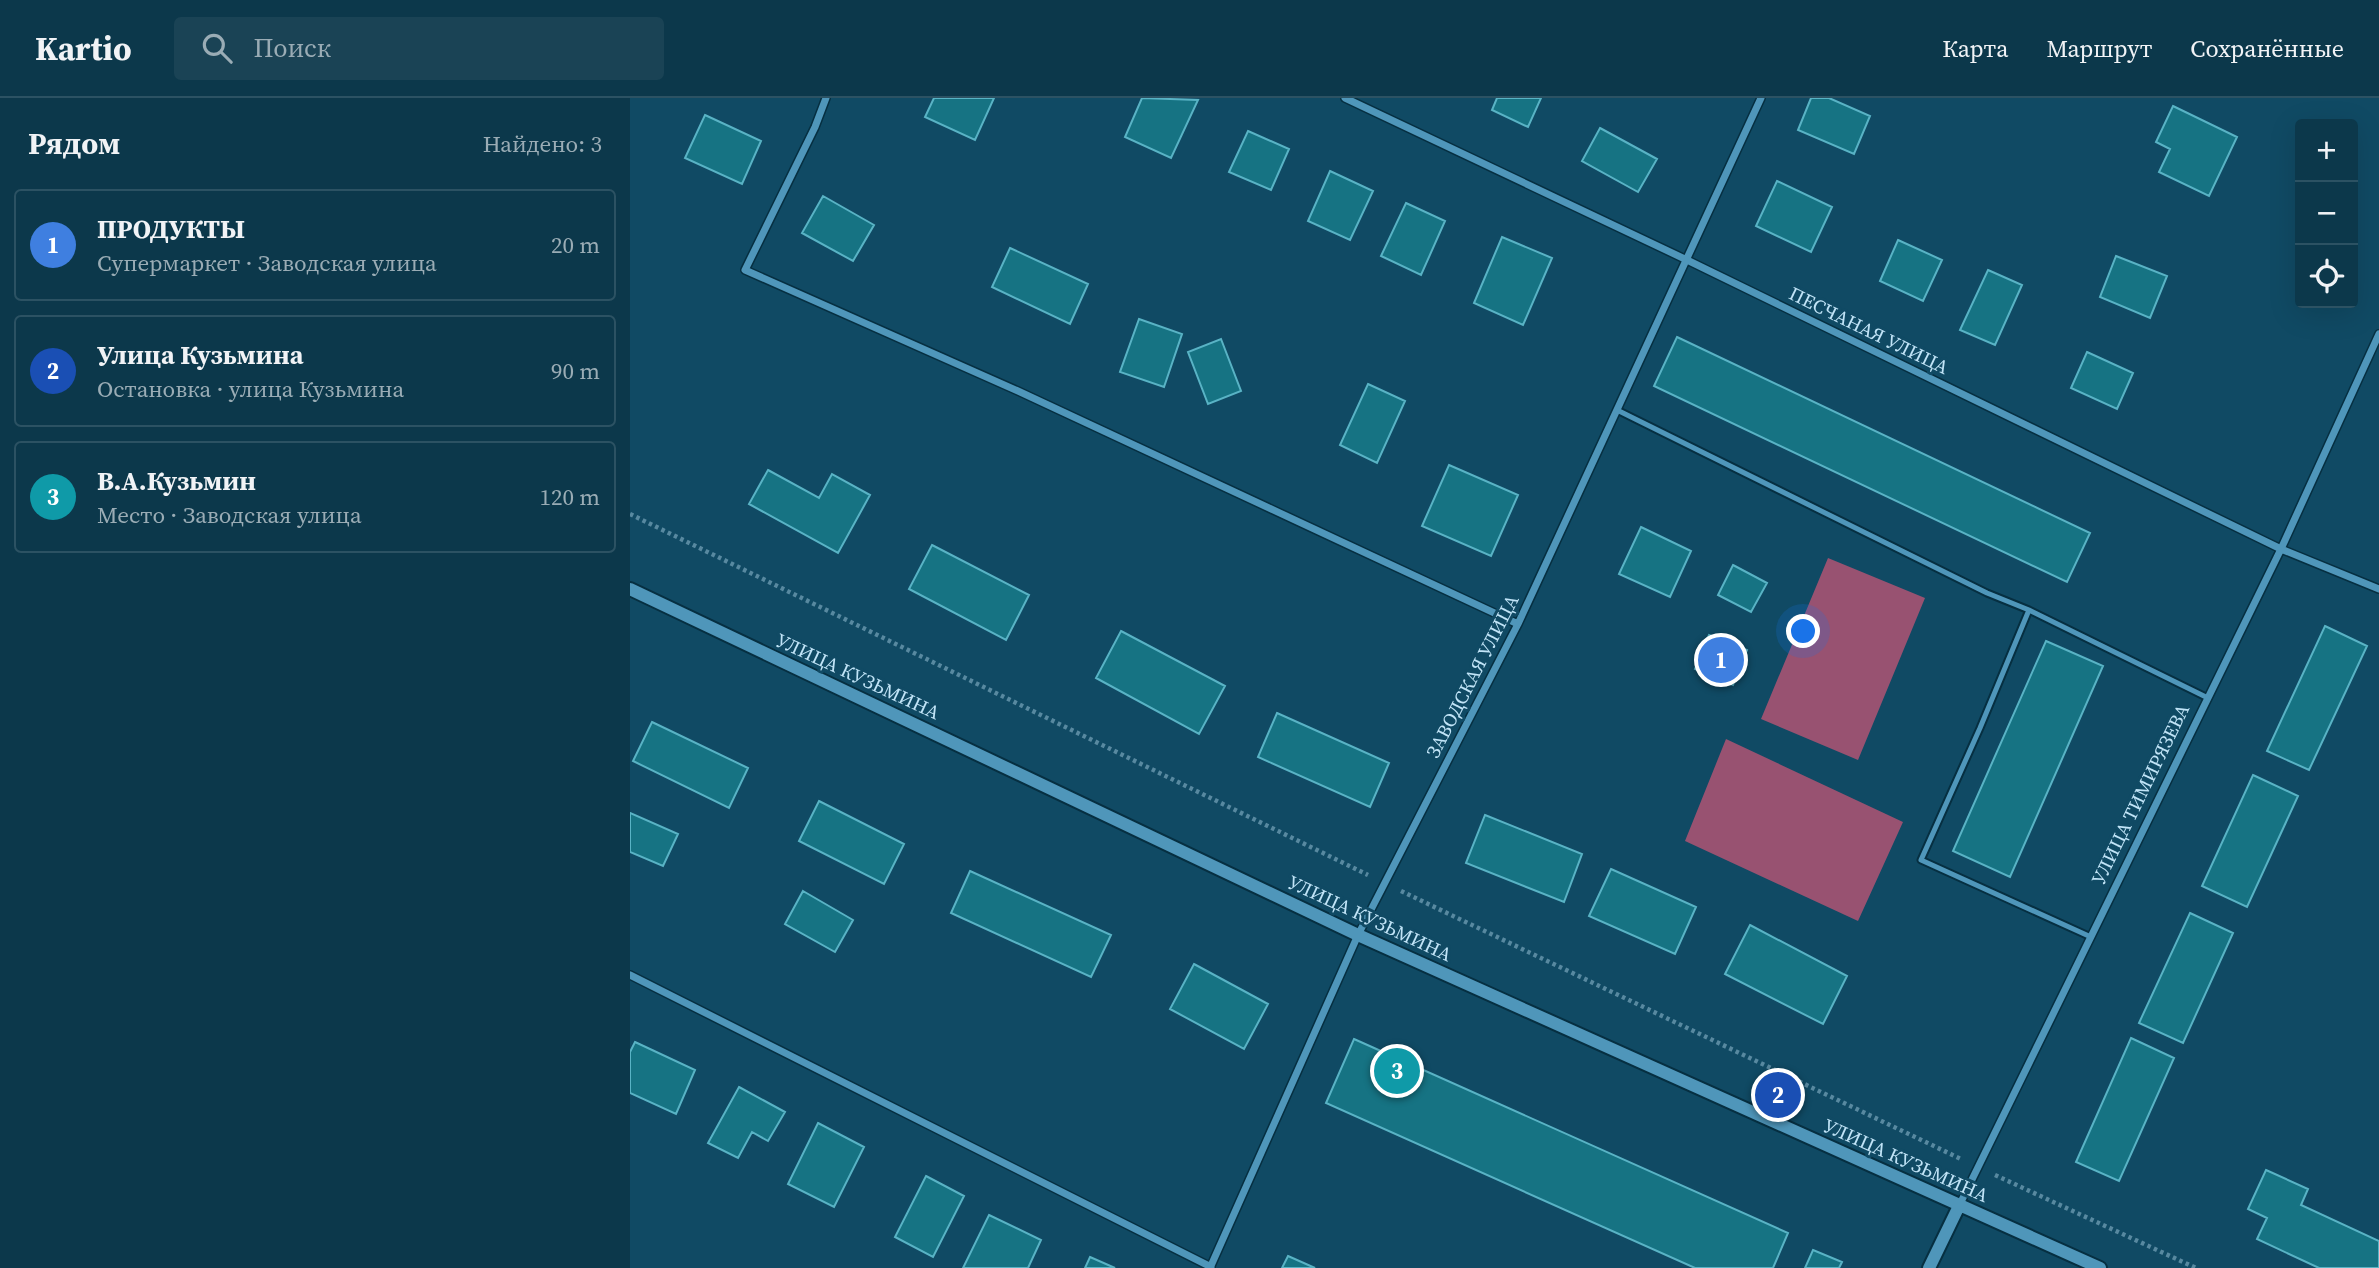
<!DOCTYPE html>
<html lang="ru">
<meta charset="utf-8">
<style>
:root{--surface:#0c384b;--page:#1a4355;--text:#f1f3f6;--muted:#9aacb5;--line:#2c5263;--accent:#ea580c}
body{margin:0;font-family:"Source Serif 4",serif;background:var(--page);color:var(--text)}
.controls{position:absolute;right:21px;top:21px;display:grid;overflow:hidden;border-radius:7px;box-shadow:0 7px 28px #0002}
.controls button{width:63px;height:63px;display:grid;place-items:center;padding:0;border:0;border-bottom:2px solid var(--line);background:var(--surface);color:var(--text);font:35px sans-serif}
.you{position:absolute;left:1174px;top:534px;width:24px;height:24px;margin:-18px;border:5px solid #fff;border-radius:50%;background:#1a73e8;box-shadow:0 0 0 10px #1a73e833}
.badge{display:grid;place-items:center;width:46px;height:46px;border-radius:50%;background:var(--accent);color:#fff;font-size:23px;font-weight:700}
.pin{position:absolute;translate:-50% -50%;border:4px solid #fff;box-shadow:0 2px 7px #0006}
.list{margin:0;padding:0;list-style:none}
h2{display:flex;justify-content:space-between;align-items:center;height:91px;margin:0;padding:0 28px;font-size:30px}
h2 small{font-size:23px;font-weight:400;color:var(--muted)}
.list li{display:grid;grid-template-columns:46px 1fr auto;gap:21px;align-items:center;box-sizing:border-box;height:112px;margin:0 14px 14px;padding:0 14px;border:2px solid var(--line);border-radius:7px}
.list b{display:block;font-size:26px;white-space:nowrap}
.list p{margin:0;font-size:23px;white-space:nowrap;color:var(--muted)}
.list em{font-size:23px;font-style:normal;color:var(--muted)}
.icon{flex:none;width:38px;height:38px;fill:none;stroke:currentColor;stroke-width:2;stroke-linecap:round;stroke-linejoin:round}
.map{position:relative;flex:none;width:1749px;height:1170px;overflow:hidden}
header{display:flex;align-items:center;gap:42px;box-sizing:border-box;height:98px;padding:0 35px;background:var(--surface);border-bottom:2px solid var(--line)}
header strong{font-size:33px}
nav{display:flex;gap:38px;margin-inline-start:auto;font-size:24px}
.search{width:490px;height:63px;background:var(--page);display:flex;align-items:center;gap:18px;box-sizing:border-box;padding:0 24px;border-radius:7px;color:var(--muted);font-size:26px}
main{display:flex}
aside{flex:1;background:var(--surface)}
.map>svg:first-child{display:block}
.green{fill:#985271}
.building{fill:#167383;stroke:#59b3c5;stroke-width:2}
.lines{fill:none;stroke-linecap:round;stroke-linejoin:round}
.service-casing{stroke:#062f41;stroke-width:9}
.minor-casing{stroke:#062f41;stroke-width:10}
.tertiary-casing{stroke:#062f41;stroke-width:16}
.path{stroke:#5889a0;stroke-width:4.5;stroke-dasharray:3.5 3.5;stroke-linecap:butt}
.service{stroke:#4f96ba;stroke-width:5}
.minor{stroke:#4f96ba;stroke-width:7}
.tertiary{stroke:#4f96ba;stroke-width:12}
.labels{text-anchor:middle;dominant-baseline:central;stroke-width:6;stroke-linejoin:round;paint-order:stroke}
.street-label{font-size:19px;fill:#c1e4f7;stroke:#104a64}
</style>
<header>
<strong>Kartio</strong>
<div class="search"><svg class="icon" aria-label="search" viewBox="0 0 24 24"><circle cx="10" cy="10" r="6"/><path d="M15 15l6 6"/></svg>Поиск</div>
<nav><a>Карта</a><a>Маршрут</a><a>Сохранённые</a></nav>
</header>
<main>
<aside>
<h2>Рядом<small>Найдено: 3</small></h2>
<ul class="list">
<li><span class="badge" style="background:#3f7fe0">1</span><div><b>ПРОДУКТЫ</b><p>Супермаркет · Заводская улица</p></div><em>20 m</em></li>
<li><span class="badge" style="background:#1a4fb4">2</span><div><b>Улица Кузьмина</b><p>Остановка · улица Кузьмина</p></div><em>90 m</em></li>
<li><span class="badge" style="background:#0f9aa8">3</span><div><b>В.А.Кузьмин</b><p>Место · Заводская улица</p></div><em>120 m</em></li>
</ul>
</aside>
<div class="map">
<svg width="1749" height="1170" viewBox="0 0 1749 1170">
<rect width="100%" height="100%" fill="#104a64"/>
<!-- green -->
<path class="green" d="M1198 460 1295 500 1228 662 1131 621Z
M1096 641 1273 724 1228 823 1055 743Z"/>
<!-- building -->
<path class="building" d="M304 0H364L345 42 295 19Z
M512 0 568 2 541 60 495 39Z
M867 0H911L898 29 862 12Z
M1181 0H1199L1240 18 1224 56 1168 32Z
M1543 8 1607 39 1579 98 1529 74 1540 51 1526 44Z
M75 17 131 43 112 86 55 60Z
M970 30 1027 61 1008 94 952 63Z
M618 33 659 51 641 92 599 74Z
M700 73 743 93 720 142 678 123Z
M1147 83 1202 109 1181 154 1126 128Z
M193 98 244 127 223 163 172 135Z
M776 105 815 123 791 177 751 158Z
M872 139 922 160 893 227 844 205Z
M1268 142 1312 162 1293 203 1250 183Z
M380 150 458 186 440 226 362 189Z
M1486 158 1537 178 1520 220 1470 199Z
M1358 172 1392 187 1365 247 1330 232Z
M509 221 552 236 534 289 490 274Z
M1047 239 1460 435 1437 484 1024 288Z
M591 241 611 293 578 306 558 254Z
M1457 254 1503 275 1487 311 1441 290Z
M738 286 775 303 747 365 710 347Z
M819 367 888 397 861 458 792 428Z
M138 372 189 400 202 376 240 397 208 455 119 406Z
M1011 429 1061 453 1040 499 989 476Z
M302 447 399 497 376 542 279 491Z
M1103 467 1137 485 1121 514 1088 497Z
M1695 528 1737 548 1679 672 1637 653Z
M491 533 595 588 569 636 466 580Z
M1079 537 1117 552 1103 587 1065 571Z
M1416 543 1473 568 1380 779 1323 753Z
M647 615 759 665 740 709 628 659Z
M22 624 118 670 99 710 3 663Z
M1623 677 1668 698 1617 809 1572 788Z
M189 703 274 746 254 786 169 743Z
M0 715 48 736 33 768 0 754Z
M855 717 952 756 934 804 836 765Z
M981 771 1066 809 1045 856 959 818Z
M340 773 481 837 461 879 321 815Z
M173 793 223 822 205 854 155 826Z
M1560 815 1603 835 1553 945 1509 925Z
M1120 827 1217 878 1193 926 1095 876Z
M564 866 638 906 614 951 540 911Z
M1501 940 1544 960 1489 1083 1446 1064Z
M724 941 1158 1135 1143 1170H1065L696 1005Z
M5 944 65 972 46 1016 0 995V954Z
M109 989 155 1014 138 1043 122 1034 108 1060 78 1045Z
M188 1025 234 1049 204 1109 158 1086Z
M1636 1072 1678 1091 1671 1107 1749 1143V1170H1689L1627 1141 1637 1120 1618 1111Z
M296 1078 334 1098 303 1159 265 1139Z
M359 1117 411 1142 398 1170H333Z
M1183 1152 1212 1164 1209 1170H1175Z
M658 1158 685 1170H652Z
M460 1159 485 1170H455Z"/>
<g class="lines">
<defs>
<path id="service" d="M987 312 1357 495 1399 512
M1461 839 1291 762 1350 630 1399 512 1578 600"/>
<path id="minor" d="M196 0 185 29 115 172 388 293 888 526
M715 0 1057 162 1651 451 1749 491
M0 877 581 1169
M1329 1108 1651 451 1749 236
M580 1170 728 837 888 526 1131 0"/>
<path id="tertiary" d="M0 491 728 837 1470 1170
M1299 1170 1329 1108"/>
</defs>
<!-- service casing -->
<use href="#service" class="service-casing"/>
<!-- minor casing -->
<use href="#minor" class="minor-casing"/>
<!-- tertiary casing -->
<use href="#tertiary" class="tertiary-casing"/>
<!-- path -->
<path class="path" d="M0 416 738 777
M771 793 1331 1061
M1365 1077 1566 1170"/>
<!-- service -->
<use href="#service" class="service"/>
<!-- minor -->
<use href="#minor" class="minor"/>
<!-- tertiary -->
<use href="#tertiary" class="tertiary"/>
</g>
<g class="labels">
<!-- street labels -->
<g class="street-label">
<text transform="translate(1239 232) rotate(26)">ПЕСЧАНАЯ УЛИЦА</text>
<text transform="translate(228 578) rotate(25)">УЛИЦА КУЗЬМИНА</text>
<text transform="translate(842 578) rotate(-63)">ЗАВОДСКАЯ УЛИЦА</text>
<text transform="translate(1510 696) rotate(-64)">УЛИЦА ТИМИРЯЗЕВА</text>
<text transform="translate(740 820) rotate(25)">УЛИЦА КУЗЬМИНА</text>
<text transform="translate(1276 1062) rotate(24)">УЛИЦА КУЗЬМИНА</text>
</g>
</g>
</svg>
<div class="controls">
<button>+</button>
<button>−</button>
<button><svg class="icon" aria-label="locate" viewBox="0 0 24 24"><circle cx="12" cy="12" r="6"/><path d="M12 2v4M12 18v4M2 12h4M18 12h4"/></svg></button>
</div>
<div class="you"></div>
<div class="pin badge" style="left:1091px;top:562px;background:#3f7fe0">1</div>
<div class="pin badge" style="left:1148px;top:997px;background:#1a4fb4">2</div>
<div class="pin badge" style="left:767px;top:973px;background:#0f9aa8">3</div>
</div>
</main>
